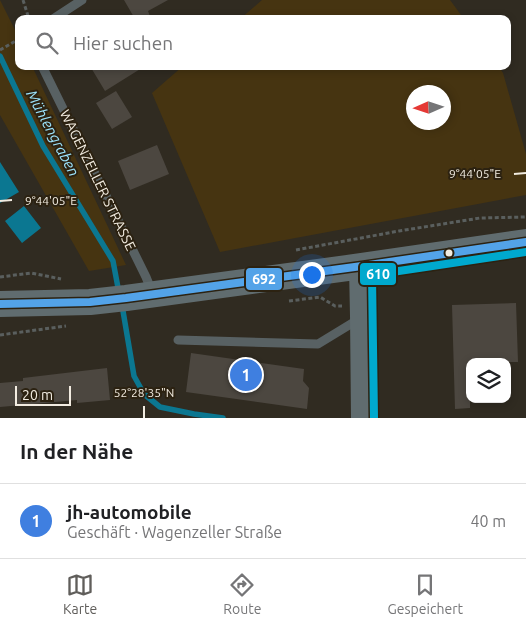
<!DOCTYPE html>
<html lang="de">
<meta charset="utf-8">
<style>
:root{--surface:#fff;--page:#f6f6f6;--text:#202124;--muted:#757577;--line:#e0e0e0;--accent:#605e5b}
body{margin:0;font-family:Ubuntu,sans-serif;background:var(--page);color:var(--text)}
.controls{position:absolute;right:15px;bottom:15px;display:grid;overflow:hidden;border-radius:10px;box-shadow:0 2px 8px #0003}
.controls button{width:45px;height:45px;display:grid;place-items:center;padding:0;border:0;border-bottom:1px solid var(--line);background:var(--surface);color:var(--text);font:25px sans-serif}
.compass{position:absolute;left:406px;top:85px;width:45px;height:45px;border-radius:50%;background:var(--surface);box-shadow:0 2px 8px #0003;rotate:267deg}
.scale{position:absolute;left:15px;bottom:12px;width:56px;box-sizing:border-box;padding-left:5px;border:2px solid #f2ece1;border-top:0;font-size:14px;line-height:18px;white-space:nowrap;color:#f2ece1;-webkit-text-stroke:4px #2c2211;paint-order:stroke}
.you{position:absolute;left:311px;top:274px;width:18px;height:18px;margin:-12px;border:4px solid #fff;border-radius:50%;background:#1a73e8;box-shadow:0 0 0 8px #1a73e833}
.badge{display:grid;place-items:center;width:32px;height:32px;border-radius:50%;background:var(--accent);color:#fff;font-size:16px;font-weight:700}
.pin{position:absolute;translate:-50% -50%;border:2px solid #fff;box-shadow:0 1px 5px #0006}
.list{margin:0;padding:0;list-style:none}
h2{display:flex;justify-content:space-between;align-items:center;height:65px;margin:0;padding:0 20px;font-size:21px}
h2 small{font-size:16px;font-weight:400;color:var(--muted)}
.list li{display:grid;grid-template-columns:32px 1fr auto;gap:15px;align-items:center;box-sizing:border-box;height:75px;padding:0 20px;border-top:1px solid var(--line)}
.list b{display:block;font-size:19px;white-space:nowrap}
.list p{margin:0;font-size:16px;white-space:nowrap;color:var(--muted)}
.list em{font-size:16px;font-style:normal;color:var(--muted)}
.icon{flex:none;width:28px;height:28px;fill:none;stroke:currentColor;stroke-width:2;stroke-linecap:round;stroke-linejoin:round}
.map{position:relative;flex:none;width:526px;height:418px;overflow:hidden}
.search{position:absolute;background:var(--surface);box-shadow:0 2px 8px #0003;left:15px;right:15px;top:15px;height:55px;display:flex;align-items:center;gap:12px;box-sizing:border-box;padding:0 18px;border-radius:10px;color:var(--muted);font-size:19px}
.sheet{height:140px;background:var(--surface)}
nav{display:flex;justify-content:space-around;align-items:center;box-sizing:border-box;height:70px;border-top:1px solid var(--line);background:var(--surface);font-size:14px;color:var(--muted)}
nav a{display:grid;justify-items:center;gap:2px}
nav .on{color:var(--accent)}
.map>svg:first-child{display:block}
.green{fill:#463411;fill-rule:evenodd}
.water{fill:#0b7791}
.lines{fill:none;stroke-linecap:round;stroke-linejoin:round}
.stream{stroke:#0b7791;stroke-width:5.5}
.building{fill:#4c4740}
.path{stroke:#5a5f5e;stroke-width:3;stroke-dasharray:4 2.5;stroke-linecap:butt}
.lane{stroke:#586163;stroke-width:9}
.secondary{stroke:#606c6f;stroke-width:26}
.bus-1-casing{stroke:#2c2211;stroke-width:11}
.bus-2-casing{stroke:#2c2211;stroke-width:11}
.bus-1{stroke:#53a3e8;stroke-width:8}
.bus-2{stroke:#00a9ce;stroke-width:8}
.ticks{fill:none;stroke:#f2ece1;stroke-width:2}
.bus-dot{fill:#f2ece1;stroke:#2c2211;stroke-width:2}
.labels{text-anchor:middle;dominant-baseline:central;stroke-width:4;stroke-linejoin:round;paint-order:stroke}
.street-label{font-size:14px;fill:#f2ece1;stroke:#2c2211}
.water-label{font-size:15px;font-style:italic;fill:#9ce3fb;stroke:#2c2211}
.ticks-label{font-size:12px;text-anchor:middle;fill:#f2ece1;stroke:#2c2211;stroke-width:4;stroke-linejoin:round;paint-order:stroke}
.line-badge{stroke:#2c2211;stroke-width:2}
.badge-label{font-size:14px;text-anchor:middle;font-weight:bold;fill:#fff}
</style>
<div class="map">
<svg width="526" height="418" viewBox="0 0 526 418">
<rect width="100%" height="100%" fill="#302b21"/>
<!-- green -->
<path class="green" d="M0 0 19 38V66H32L126 265 89 271 0 115Z
M262 0H450L464 19H240Z
M183 66H498L503 73 526 154V195L220 252 152 93ZM444 92V122H414V92Z"/>
<!-- water -->
<path class="water" d="M0 162 19 192 0 203Z
M24 206 41 228 22 243 5 221Z"/>
<g class="lines">
<!-- stream -->
<path class="stream" d="M0 56 43 146 113 261 119 293
M122 305 134 376 144 394 160 407 194 414 223 418"/>
</g>
<!-- building -->
<path class="building" d="M124 0H168L148 11 151 19H135Z
M90 66H145L105 91Z
M116 91 132 117 112 129 96 103Z
M157 145 169 174 130 190 118 161Z
M516 303 518 362H470V408L455 409 452 305Z
M191 353 304 369 303 381 309 388 307 409 186 392Z
M107 368 110 400 77 403V400L0 407V383L23 381V378Z"/>
<g class="lines">
<!-- path -->
<path class="path" d="M23 0 29 19
M0 50 19 39
M296 250 399 231 480 218 526 217
M0 277 31 273 61 279
M289 301 320 297 335 306H342
M0 335 66 326"/>
<!-- lane -->
<path class="lane" d="M53 19 82 0
M42 66 146 277 152 292
M178 340 318 344 359 319"/>
<!-- secondary -->
<path class="secondary" d="M362 266 363 316 364 418
M0 304 90 302 126 298 362 266 526 242"/>
<defs>
<path id="bus-1" d="M0 304 90 302 126 298 362 266 526 242"/>
<path id="bus-2" d="M374 418 372 275 526 252"/>
</defs>
<!-- bus-1 casing -->
<use href="#bus-1" class="bus-1-casing"/>
<!-- bus-2 casing -->
<use href="#bus-2" class="bus-2-casing"/>
<!-- bus-1 -->
<use href="#bus-1" class="bus-1"/>
<!-- bus-2 -->
<use href="#bus-2" class="bus-2"/>
</g>
<!-- ticks -->
<path class="ticks" d="M514 174 526 173M0 201 12 200M144 406V418"/>
<!-- markers -->
<circle class="bus-dot" cx="449" cy="253" r="4.5"/>
<g class="labels">
<!-- street labels -->
<g class="street-label">
<text transform="translate(98 180) rotate(64)">WAGENZELLER STRASSE</text>
</g>
<!-- water labels -->
<g class="water-label">
<text transform="translate(53 133) rotate(62)">Mühlengraben</text>
</g>
</g>
<g class="ticks-label">
<text x="475" y="178">9°44'05"E</text>
<text x="51" y="205">9°44'05"E</text>
<text x="144" y="397">52°28'35"N</text>
</g>
<g class="line-badge">
<rect x="359" y="262" width="38" height="24" rx="5" fill="#00a9ce"/>
<rect x="245" y="267" width="38" height="24" rx="5" fill="#53a3e8"/>
</g>
<g class="badge-label">
<text x="378" y="279">610</text>
<text x="264" y="284">692</text>
</g>
</svg>
<div class="controls">
<button><svg class="icon" aria-label="layers" viewBox="0 0 24 24"><path d="M12 4l9 5-9 5-9-5zM3 14l9 5 9-5"/></svg></button>
</div>
<svg class="compass" viewBox="-18 -18 36 36"><path d="M0-13l5 13h-10z" fill="#e53935"/><path d="M0 13l5-13h-10z" fill="#757577"/></svg>
<div class="scale">20 m</div>
<div class="you"></div>
<div class="pin badge" style="left:246px;top:375px;background:#3f7fe0">1</div>
<div class="search"><svg class="icon" aria-label="search" viewBox="0 0 24 24"><circle cx="10" cy="10" r="6"/><path d="M15 15l6 6"/></svg>Hier suchen</div>
</div>
<section class="sheet">
<h2>In der Nähe<small></small></h2>
<ul class="list">
<li><span class="badge" style="background:#3f7fe0">1</span><div><b>jh-automobile</b><p>Geschäft · Wagenzeller Straße</p></div><em>40 m</em></li>
</ul>
</section>
<nav>
<a class="on"><svg class="icon" aria-label="map" viewBox="0 0 24 24"><path d="M3 6l6-2 6 2 6-2v14l-6 2-6-2-6 2zM9 4v14M15 6v14"/></svg>Karte</a>
<a><svg class="icon" aria-label="directions" viewBox="0 0 24 24"><path d="M12 3l9 9-9 9-9-9zM9 14v-3h6M13 9l2 2-2 2"/></svg>Route</a>
<a><svg class="icon" aria-label="saved" viewBox="0 0 24 24"><path d="M7 4h10v16l-5-4-5 4z"/></svg>Gespeichert</a>
</nav>
